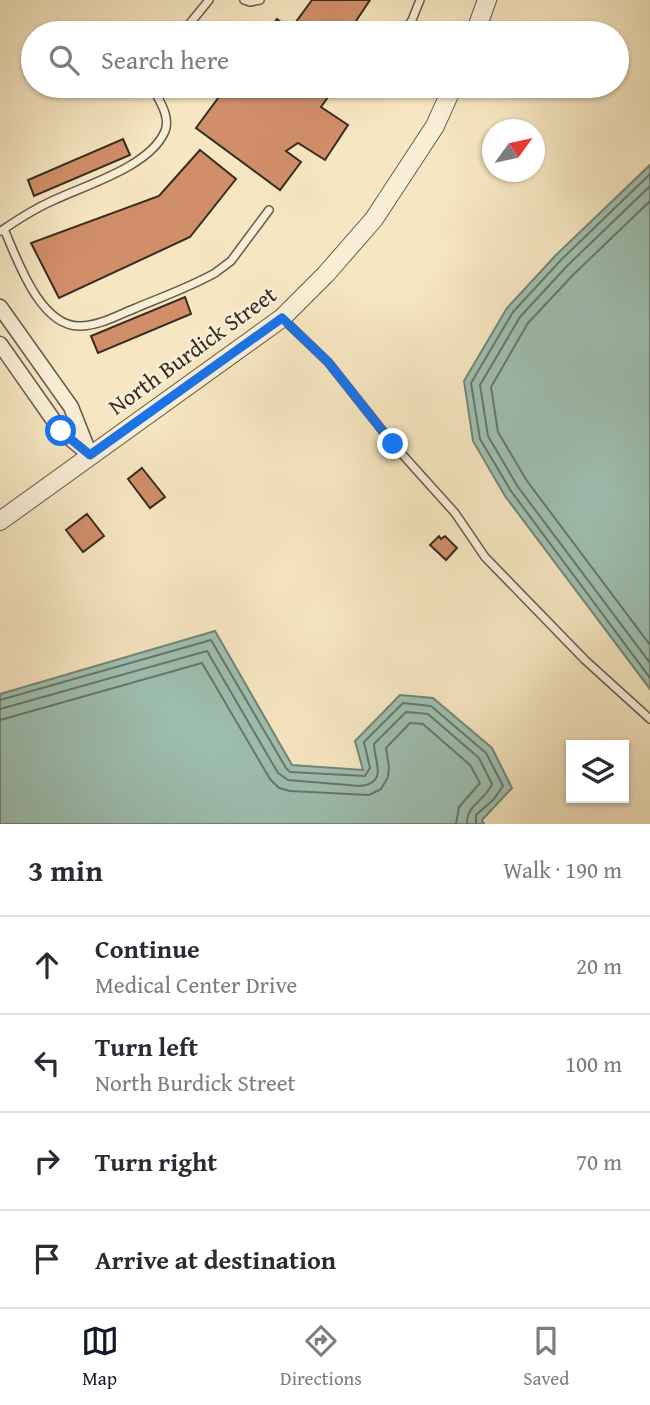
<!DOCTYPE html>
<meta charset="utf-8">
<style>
:root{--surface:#fff;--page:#f7f7f7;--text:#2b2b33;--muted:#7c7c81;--line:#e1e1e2;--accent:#111827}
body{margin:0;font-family:"Gentium Book Plus",serif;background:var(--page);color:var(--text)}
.controls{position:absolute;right:21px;bottom:21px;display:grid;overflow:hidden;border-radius:0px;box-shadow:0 2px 5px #0004}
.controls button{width:63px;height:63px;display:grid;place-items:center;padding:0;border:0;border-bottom:2px solid var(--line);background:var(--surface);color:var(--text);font:35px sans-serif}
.compass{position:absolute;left:482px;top:119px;width:63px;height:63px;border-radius:50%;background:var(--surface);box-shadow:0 2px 5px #0004;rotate:57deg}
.stop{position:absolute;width:21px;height:21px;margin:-16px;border:5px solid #1a73e8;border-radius:50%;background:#fff}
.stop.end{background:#1a73e8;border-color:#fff;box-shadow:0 2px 7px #0008}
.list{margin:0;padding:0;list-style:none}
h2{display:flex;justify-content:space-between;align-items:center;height:91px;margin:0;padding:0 28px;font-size:30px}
h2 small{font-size:23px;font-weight:400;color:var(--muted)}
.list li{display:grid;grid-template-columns:46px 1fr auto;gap:21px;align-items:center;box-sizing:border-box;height:98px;padding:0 28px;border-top:2px solid var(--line)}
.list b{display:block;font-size:26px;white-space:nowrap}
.list p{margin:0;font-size:23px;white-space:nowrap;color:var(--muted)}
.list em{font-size:23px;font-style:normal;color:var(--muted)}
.icon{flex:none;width:38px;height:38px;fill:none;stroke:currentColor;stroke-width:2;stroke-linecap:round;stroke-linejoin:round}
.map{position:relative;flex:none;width:650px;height:824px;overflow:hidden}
.search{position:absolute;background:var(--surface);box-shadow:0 2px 5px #0004;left:21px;right:21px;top:21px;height:77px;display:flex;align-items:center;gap:18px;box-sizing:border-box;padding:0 24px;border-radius:38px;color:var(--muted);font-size:26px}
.sheet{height:483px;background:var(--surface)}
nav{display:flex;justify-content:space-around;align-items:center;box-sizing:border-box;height:98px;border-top:2px solid var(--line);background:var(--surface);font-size:19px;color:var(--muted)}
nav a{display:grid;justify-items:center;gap:4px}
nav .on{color:var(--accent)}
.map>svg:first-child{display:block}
.water{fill:#9dc0b1;stroke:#748577;stroke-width:2}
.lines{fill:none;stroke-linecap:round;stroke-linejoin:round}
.shore{stroke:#6a7669;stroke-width:2}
.building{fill:#d08e69;stroke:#372c21;stroke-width:2}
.service-casing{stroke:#675a49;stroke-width:10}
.minor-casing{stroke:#675a49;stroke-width:17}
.tertiary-casing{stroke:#675a49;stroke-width:20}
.service{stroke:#f9efd7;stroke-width:7}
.minor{stroke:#f9efd7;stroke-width:14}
.tertiary{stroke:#f9efd7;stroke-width:18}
.route{stroke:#1a73e8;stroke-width:9}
.labels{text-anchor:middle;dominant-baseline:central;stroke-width:5;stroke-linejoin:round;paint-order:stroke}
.street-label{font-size:23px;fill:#372c21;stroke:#f9efd7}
</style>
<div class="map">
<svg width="650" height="824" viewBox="0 0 650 824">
<rect width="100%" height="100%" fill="#f6e6c1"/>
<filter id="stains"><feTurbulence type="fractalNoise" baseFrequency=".00286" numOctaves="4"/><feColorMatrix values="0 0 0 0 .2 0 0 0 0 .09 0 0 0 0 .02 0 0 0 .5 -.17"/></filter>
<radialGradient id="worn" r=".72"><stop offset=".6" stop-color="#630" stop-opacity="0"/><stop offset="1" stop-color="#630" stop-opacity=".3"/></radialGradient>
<!-- water -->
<path class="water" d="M650 165V689L505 496 473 441 464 381 507 308 556 255Z
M215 631 292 765 363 770 355 741 400 695 433 698 492 748 512 788 482 820 484 824H0V694Z"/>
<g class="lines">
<!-- shore -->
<path class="shore" d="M650 174 561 260 513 312 471 383 480 439 511 491 650 678
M650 186 567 266 520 317 480 385 488 436 518 487 650 663
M650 201 574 274 528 323 491 387 498 432 527 481 650 645
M0 700 211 640 286 768 290 772 365 776 370 768 364 742 403 703 431 706 486 753 503 786 494 799 476 815V824
M0 709 207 651 278 773 288 780 360 786C389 783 374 761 374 744L406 712 428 714 479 758 492 784C486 800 466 805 467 824
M0 720 202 663 270 779 279 788 290 791 369 795 381 789 388 777 389 767 386 748 410 723 423 724 470 765 480 783 459 807 456 824"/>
</g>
<!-- building -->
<path class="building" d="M312 0H370L348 33H266L277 19 290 30Z
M227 86H336L321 107 348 125 325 160 298 143 286 151 301 162 280 190 196 128Z
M123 139 130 155 34 196 28 180Z
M200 150 236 179 190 237 59 298 31 243 159 196Z
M185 297 191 314 98 353 91 336Z
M142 468 165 497 150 508 128 479Z
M87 514 104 536 83 552 66 530Z
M439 536 441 539 445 536 457 548 446 560 430 545Z"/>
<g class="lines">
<defs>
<path id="service" d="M244 0 250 2 260 0
M182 33 209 0
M403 33 412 20 420 0
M4 229C17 259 40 327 80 326 99 326 118 315 136 308 162 297 190 287 215 273L231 261 269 210
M1 231C17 220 34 209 52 201 85 185 150 167 165 131 171 116 158 99 152 86
M282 318 328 362 393 444 455 513 485 557 585 660 650 719"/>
<path id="minor" d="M0 307 71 407 90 455
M0 344 61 431 89 454"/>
<path id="tertiary" d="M475 33 487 0
M0 521 282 318 326 274 374 219 435 126 453 86"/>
</defs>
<!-- service casing -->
<use href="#service" class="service-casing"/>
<!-- minor casing -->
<use href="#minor" class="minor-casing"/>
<!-- tertiary casing -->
<use href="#tertiary" class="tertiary-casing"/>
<!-- service -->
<use href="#service" class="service"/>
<!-- minor -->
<use href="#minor" class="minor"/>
<!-- tertiary -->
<use href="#tertiary" class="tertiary"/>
</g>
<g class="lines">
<!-- route -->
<path class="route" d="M61 431 90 455 282 318 328 362 393 444"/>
</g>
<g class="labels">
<!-- street labels -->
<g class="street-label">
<text transform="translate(192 350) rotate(-36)">North Burdick Street</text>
</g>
</g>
<rect width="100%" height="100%" filter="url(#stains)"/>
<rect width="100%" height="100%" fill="url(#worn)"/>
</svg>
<div class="controls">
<button><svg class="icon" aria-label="layers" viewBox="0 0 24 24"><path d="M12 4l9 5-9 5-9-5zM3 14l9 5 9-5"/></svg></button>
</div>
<svg class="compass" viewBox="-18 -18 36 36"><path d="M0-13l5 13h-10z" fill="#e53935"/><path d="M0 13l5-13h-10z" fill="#7c7c81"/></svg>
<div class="stop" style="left:61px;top:431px"></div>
<div class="stop end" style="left:393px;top:444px"></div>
<div class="search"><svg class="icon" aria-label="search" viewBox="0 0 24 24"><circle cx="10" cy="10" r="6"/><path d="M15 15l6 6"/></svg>Search here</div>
</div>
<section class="sheet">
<h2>3 min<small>Walk · 190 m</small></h2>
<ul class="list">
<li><svg class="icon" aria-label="ahead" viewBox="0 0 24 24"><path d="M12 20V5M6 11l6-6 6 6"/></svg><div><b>Continue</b><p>Medical Center Drive</p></div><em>20 m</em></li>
<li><svg class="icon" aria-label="left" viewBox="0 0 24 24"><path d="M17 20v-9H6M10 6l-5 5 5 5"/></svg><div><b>Turn left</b><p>North Burdick Street</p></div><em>100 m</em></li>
<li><svg class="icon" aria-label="right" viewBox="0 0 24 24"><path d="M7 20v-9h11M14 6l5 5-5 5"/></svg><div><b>Turn right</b></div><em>70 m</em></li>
<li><svg class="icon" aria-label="arrive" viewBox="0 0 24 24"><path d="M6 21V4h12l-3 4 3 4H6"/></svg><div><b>Arrive at destination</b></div></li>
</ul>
</section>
<nav>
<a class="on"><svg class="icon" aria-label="map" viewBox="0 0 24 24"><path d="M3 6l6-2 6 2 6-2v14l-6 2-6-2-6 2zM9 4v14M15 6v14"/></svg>Map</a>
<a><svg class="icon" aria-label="directions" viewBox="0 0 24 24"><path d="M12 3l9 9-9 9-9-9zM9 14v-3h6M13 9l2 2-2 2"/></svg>Directions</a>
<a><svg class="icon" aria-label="saved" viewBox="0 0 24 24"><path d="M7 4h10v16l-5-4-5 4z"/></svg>Saved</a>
</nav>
